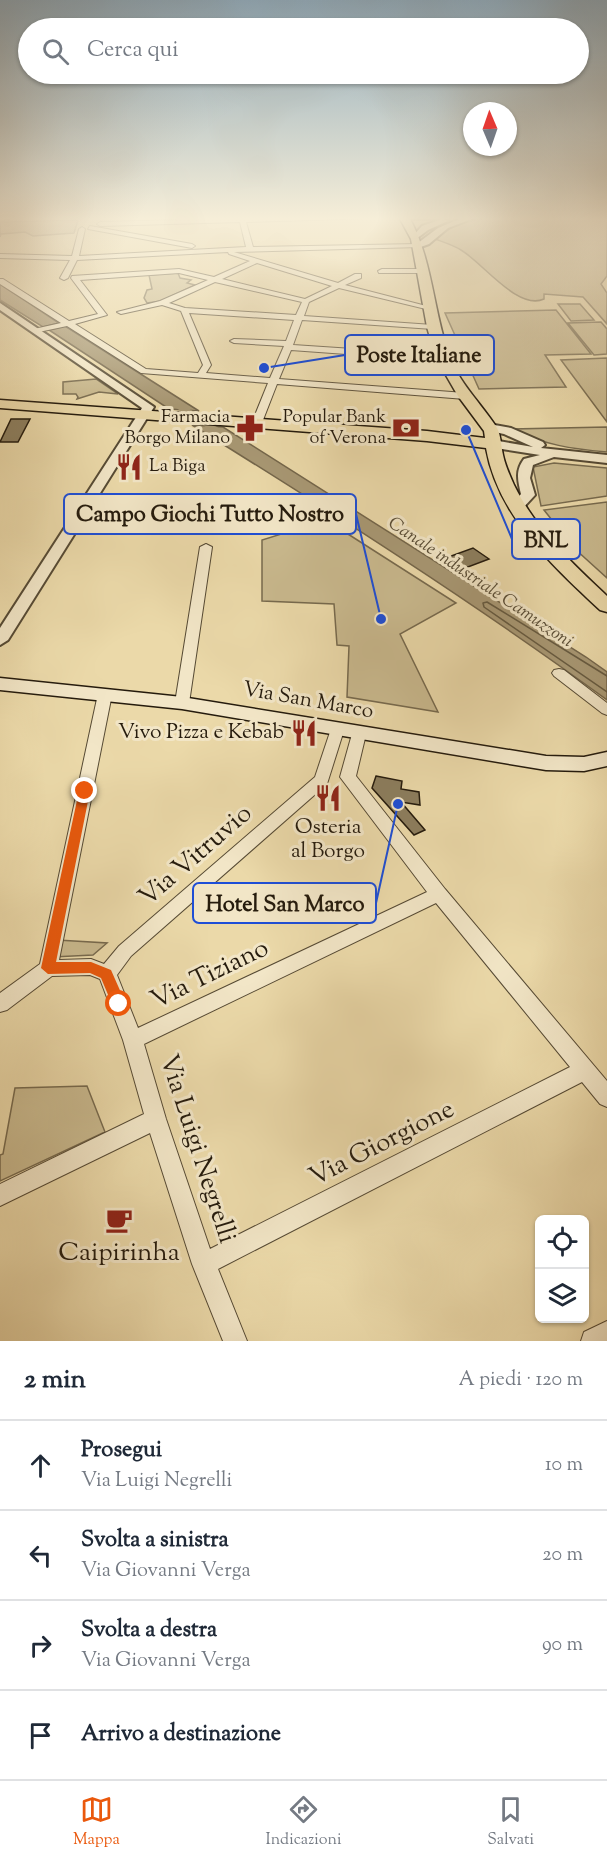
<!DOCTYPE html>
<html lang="it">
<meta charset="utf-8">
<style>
:root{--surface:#fff;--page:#f6f6f7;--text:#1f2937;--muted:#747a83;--line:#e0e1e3;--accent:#ea580c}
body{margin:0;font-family:"Sorts Mill Goudy",serif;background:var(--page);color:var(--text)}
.controls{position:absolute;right:18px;bottom:18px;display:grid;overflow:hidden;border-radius:9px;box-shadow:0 2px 4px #0004}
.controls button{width:54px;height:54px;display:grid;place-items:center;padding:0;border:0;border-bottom:2px solid var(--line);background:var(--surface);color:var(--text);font:30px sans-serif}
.compass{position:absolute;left:463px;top:102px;width:54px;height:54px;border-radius:50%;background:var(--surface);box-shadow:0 2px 4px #0004;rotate:358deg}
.stop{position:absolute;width:18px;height:18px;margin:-14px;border:4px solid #ea580c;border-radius:50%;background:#fff}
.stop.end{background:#ea580c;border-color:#fff;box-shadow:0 2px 6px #0008}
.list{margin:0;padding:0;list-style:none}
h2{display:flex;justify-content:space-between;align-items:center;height:78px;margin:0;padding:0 24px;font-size:26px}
h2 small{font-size:20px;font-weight:400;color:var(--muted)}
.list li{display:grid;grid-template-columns:39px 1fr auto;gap:18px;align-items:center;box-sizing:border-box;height:90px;padding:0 24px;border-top:2px solid var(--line)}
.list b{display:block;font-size:22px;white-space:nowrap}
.list p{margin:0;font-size:20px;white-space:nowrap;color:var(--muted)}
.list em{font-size:20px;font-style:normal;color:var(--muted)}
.icon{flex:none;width:33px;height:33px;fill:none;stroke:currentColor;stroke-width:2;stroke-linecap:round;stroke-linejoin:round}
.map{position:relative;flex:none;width:607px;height:1341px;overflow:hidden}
.search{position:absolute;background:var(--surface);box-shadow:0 2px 4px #0004;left:18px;right:18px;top:18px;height:66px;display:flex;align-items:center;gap:15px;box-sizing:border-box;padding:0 21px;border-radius:33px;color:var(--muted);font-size:22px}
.sheet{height:438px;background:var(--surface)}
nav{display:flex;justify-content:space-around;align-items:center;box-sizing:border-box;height:84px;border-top:2px solid var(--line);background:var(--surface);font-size:16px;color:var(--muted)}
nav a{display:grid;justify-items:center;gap:3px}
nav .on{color:var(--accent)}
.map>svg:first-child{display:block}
.green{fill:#c9b98e;stroke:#776a4e;stroke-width:1.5}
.water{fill:#a89874;stroke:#74664b;stroke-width:1.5}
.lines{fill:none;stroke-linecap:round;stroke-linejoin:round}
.shore{stroke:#665a40;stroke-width:1.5}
.canal{fill:#a89874;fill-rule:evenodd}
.building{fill:#8c7e5e;stroke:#251b0d;stroke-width:1.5}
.minor-casing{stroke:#564a34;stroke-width:2}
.tertiary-casing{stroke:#564a34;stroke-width:4}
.secondary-casing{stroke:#251b0d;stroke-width:3}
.primary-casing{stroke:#251b0d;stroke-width:3}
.minor{fill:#f2e6c7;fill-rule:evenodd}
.tertiary{fill:#f2e6c7;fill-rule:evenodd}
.secondary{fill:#f2e6c7;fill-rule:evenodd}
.primary{fill:#ebd9a9;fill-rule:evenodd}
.route{fill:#ea580c}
.labels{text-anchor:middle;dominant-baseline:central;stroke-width:6;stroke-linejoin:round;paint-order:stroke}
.far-poi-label{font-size:18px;fill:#251b0d;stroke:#f2e6c7;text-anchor:end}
.far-water-label{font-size:18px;font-style:italic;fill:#594d36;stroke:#f2e6c7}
.street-label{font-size:21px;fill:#251b0d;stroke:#f2e6c7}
.poi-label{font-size:21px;fill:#251b0d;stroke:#f2e6c7;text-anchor:end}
.near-street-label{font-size:26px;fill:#251b0d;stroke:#f2e6c7}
.near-poi-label{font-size:26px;fill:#251b0d;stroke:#f2e6c7}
.leader{fill:none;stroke:#1d4ed8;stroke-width:2}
.callout-dot{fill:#1d4ed8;stroke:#f2e6c7;stroke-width:2}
.callout{fill:#f2e6c7;stroke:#1d4ed8;stroke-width:2}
.callout-label{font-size:22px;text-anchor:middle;font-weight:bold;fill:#251b0d}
</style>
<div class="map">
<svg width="607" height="1341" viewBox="0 0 607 1341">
<rect width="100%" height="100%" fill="#ebd9a9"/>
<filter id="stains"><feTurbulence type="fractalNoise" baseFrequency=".00333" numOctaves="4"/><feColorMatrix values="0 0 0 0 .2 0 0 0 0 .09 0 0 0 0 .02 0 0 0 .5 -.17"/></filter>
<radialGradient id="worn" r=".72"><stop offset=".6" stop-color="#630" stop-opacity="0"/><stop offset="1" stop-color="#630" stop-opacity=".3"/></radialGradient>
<!-- green -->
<path class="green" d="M490 217H607V276L601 284 607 293V324L583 297 544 294V299C518 311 483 263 461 250 453 245 443 242 435 239L457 224Z
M78 220 74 233 33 236 25 232 1 234 0 237V222Z
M178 273 180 278 191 280 187 283 195 285 161 301 147 303 144 298 147 290 152 289 149 275Z
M558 304H580L594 320 571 321Z
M556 310 591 354 545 355 566 387 479 389 445 313Z
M601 322 607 329V354L594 355 568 323Z
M607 358V422L561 360Z
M96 379 118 394 99 392 77 399 78 397 76 394H63V382Z
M607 427V452C573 449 543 445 513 429Z
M554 463 607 468V496L541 506 533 467Z
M607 502V578L575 549 544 510Z
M326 520 456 603 400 634 438 712 347 697 349 646 337 645 334 604 262 601V540Z
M57 940 107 943 93 955 53 957Z
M87 1086 105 1132 0 1181V1155L3 1154 15 1088Z"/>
<!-- water -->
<path class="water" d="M0 284 59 323 43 327 0 300Z
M65 326 199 411 169 409 49 330Z
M192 425 223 427 586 657 607 672V700C473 602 332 512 192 425Z"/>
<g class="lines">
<!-- shore -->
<path class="shore" d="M607 676 487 602 483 603 484 607 607 692"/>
<!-- canal -->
<path class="canal" d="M167 398H173L229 435 221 437 167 402Z"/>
</g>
<!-- building -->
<path class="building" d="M11 419H30L18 442H0Z
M473 548 489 559 460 570 443 559Z
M376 776 402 781 401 789 419 792 420 805 401 802 425 830 414 835 372 788Z"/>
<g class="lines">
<defs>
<path id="minor" d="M176 217 191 219 406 217 246 222 253 247 418 244 420 247 234 252 338 283 355 274H361V278L345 285 434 308 430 310 339 288 309 302 304 316 433 325 437 327 433 329 302 320 293 345 443 355 447 358 443 361 291 350 279 379 465 393 470 396 465 399 277 384 263 420 258 423 253 420 268 383 141 373 67 326 34 333V329L61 323 0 284V279H3L69 321 98 314 71 278 72 276 179 269 214 277 250 261 229 254 228 252 77 260 68 278 64 280 60 278 70 260 0 258V254L72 256 79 229 82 227 85 229 79 256 246 247 240 222 100 226 97 224 100 222 177 220ZM257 263 332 286 305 299 222 279ZM179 273 208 280 160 301 117 312 121 314 162 305 181 311 203 365 198 373 146 369 75 324 107 315 80 280ZM215 282 302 302 296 315 185 308 169 303ZM189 313 294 320 286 341 234 339 230 341 234 343 284 346 270 378 206 373 211 365Z
M90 226 192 244 195 246 192 248 88 229Z
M382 269H423L427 271 423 273H379L378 271Z
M206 544 212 547 189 703 182 708 175 703 200 547Z
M559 669 564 670 607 703V715L602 713 554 676 552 673 554 670Z
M105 689 112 694 59 960 91 959 104 964 119 946 315 777 332 726H342L344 730 327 784 131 956 117 975 138 1028 427 892 340 777 352 734 354 730H364L366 734 356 776 445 889 607 1081V1107L600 1104 582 1082 218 1269 247 1341H223L192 1264 150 1133 0 1206V1184L144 1114 123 1040 100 979 90 975 52 976 7 1010 0 1012V993L40 964 98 694ZM436 903 570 1067 210 1249 166 1119 144 1044Z
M607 1321V1341H581L584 1332Z"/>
<path id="tertiary" d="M400 217H446L444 219 448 221 428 230 416 239 412 237 422 226 442 219H404Z
M464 217H477L448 228 429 244 418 248 414 246 438 228Z
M0 303 154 407 8 640 0 645V628L142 408 0 310Z
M489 424 511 428 543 442 545 445 541 448 607 455V463L554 457 533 465 530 478 535 495 522 509H512L510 506 521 494C518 481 515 471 524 459L540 455 489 447V441L493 440 533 447 504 434 485 430V426Z"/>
<path id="secondary" d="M0 678 182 697 546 756 584 757 607 752V766L584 771 546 770 182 709 0 690Z"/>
<path id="primary" d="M399 217H409C432 258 433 308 448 352 457 381 481 403 497 428 501 436 501 446 503 455 505 465 510 476 514 485 536 530 571 562 607 596V612L600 610C552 565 498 516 486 448L427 441 0 408V400L427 431 485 438 484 431 458 396 436 358 427 327 411 239Z"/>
</defs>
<!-- minor casing -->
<use href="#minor" class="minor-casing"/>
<!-- tertiary casing -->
<use href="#tertiary" class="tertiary-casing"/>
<!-- secondary casing -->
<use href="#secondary" class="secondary-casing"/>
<!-- primary casing -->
<use href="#primary" class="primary-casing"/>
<!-- minor -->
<use href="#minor" class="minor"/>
<!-- tertiary -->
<use href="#tertiary" class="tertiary"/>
<!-- secondary -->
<use href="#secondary" class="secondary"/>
<!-- primary -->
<use href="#primary" class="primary"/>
</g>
<!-- sky -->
<linearGradient id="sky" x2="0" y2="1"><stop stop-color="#8ea9ba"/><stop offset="0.54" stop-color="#f6eed8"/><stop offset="1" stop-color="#f6eed8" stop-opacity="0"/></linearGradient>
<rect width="607" height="405" fill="url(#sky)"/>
<!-- route -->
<path class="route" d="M85 787 90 791 56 962H91L111 970 126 1004 124 1009 119 1010 114 1009 101 978 90 973 48 974 41 968 79 791Z"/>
<!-- icons -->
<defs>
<symbol id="pharmacy-bare" viewBox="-9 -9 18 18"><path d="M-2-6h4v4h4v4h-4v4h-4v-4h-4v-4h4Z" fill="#8f2418" stroke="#f2e6c7" stroke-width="2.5" paint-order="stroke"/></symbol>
<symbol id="bank-bare" viewBox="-9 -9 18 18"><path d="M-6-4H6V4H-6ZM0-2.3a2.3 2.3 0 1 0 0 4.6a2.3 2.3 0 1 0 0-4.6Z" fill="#8f2418" stroke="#f2e6c7" stroke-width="2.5" paint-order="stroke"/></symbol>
<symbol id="restaurant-bare" viewBox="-9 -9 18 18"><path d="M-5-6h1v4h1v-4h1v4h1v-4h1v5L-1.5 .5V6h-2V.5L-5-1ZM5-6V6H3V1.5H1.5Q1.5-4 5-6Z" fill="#8f2418" stroke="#f2e6c7" stroke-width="2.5" paint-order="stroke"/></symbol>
<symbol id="cafe-bare" viewBox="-9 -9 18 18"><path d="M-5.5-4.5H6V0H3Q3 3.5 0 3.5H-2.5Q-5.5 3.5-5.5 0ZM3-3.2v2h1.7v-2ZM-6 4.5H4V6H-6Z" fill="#8f2418" stroke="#f2e6c7" stroke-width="2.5" paint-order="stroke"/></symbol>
</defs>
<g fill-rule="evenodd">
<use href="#pharmacy-bare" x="231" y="409" width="38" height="38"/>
<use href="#bank-bare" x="387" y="409" width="38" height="38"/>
<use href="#restaurant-bare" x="110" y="448" width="38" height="38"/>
<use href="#restaurant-bare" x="285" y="714" width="38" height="38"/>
<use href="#restaurant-bare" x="309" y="779" width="38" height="38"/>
<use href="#cafe-bare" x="100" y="1201" width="38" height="38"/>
</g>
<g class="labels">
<!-- far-poi labels -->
<g class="far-poi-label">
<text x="230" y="418">Farmacia<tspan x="230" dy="21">Borgo Milano</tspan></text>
<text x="386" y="418">Popular Bank<tspan x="386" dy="21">of Verona</tspan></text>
<text x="149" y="467" text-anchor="start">La Biga</text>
</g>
<!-- far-water labels -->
<g class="far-water-label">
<text transform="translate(480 583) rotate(34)">Canale industriale Camuzzoni</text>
</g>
<!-- street labels -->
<g class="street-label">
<text transform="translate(308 701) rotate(10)">Via San Marco</text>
</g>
<!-- poi labels -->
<g class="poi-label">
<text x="284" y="733">Vivo Pizza e Kebab</text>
<text x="328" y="828" text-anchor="middle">Osteria<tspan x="328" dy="24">al Borgo</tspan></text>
</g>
<!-- near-street labels -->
<g class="near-street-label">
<text transform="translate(196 856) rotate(-41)">Via Vitruvio</text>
<text transform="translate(210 975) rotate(-26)">Via Tiziano</text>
<text transform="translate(382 1144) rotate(-27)">Via Giorgione</text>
<text transform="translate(197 1149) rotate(72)">Via Luigi Negrelli</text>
</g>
<!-- near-poi labels -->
<g class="near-poi-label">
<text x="119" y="1253">Caipirinha</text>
</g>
</g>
<!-- callouts -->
<path class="leader" d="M264 368L345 355M381 619L356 514M466 430L512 539M398 804L376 903"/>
<g class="callout-dot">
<circle cx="264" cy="368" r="6"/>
<circle cx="381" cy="619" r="6"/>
<circle cx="466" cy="430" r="6"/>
<circle cx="398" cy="804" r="6"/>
</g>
<g class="callout">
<rect x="345" y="335" width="149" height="40" rx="6"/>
<rect x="64" y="494" width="292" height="40" rx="6"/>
<rect x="512" y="519" width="68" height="40" rx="6"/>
<rect x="193" y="883" width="183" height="40" rx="6"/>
</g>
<g class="callout-label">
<text x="419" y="362">Poste Italiane</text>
<text x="210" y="521">Campo Giochi Tutto Nostro</text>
<text x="546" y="547">BNL</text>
<text x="285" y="911">Hotel San Marco</text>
</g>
<rect width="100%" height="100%" filter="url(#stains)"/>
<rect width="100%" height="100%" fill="url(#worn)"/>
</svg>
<div class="controls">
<button><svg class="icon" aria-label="locate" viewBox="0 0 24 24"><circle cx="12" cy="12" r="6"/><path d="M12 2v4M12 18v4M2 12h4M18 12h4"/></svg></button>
<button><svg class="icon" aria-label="layers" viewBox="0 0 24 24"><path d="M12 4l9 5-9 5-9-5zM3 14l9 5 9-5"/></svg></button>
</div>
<svg class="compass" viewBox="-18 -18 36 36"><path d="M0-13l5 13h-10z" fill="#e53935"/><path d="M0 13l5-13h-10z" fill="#747a83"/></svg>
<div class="stop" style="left:119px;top:1004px"></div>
<div class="stop end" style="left:85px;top:791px"></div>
<div class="search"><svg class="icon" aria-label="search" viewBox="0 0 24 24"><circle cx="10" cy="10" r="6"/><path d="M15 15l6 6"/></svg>Cerca qui</div>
</div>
<section class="sheet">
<h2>2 min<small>A piedi · 120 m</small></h2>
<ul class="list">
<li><svg class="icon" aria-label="ahead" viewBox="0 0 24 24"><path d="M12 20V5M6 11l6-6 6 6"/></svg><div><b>Prosegui</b><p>Via Luigi Negrelli</p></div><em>10 m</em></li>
<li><svg class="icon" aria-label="left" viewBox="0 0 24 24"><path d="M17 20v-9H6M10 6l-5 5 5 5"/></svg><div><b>Svolta a sinistra</b><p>Via Giovanni Verga</p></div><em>20 m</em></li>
<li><svg class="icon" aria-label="right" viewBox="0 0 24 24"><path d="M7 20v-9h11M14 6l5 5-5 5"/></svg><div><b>Svolta a destra</b><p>Via Giovanni Verga</p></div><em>90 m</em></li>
<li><svg class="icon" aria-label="arrive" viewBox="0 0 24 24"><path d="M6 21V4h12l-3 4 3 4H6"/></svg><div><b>Arrivo a destinazione</b></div></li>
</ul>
</section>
<nav>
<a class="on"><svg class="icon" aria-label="map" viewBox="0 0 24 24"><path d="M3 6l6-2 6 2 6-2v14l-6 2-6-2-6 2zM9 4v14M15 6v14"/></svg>Mappa</a>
<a><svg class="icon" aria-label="directions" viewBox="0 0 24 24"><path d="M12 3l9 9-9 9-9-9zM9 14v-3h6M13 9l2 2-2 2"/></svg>Indicazioni</a>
<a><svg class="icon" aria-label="saved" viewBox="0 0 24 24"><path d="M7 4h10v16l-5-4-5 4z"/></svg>Salvati</a>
</nav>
